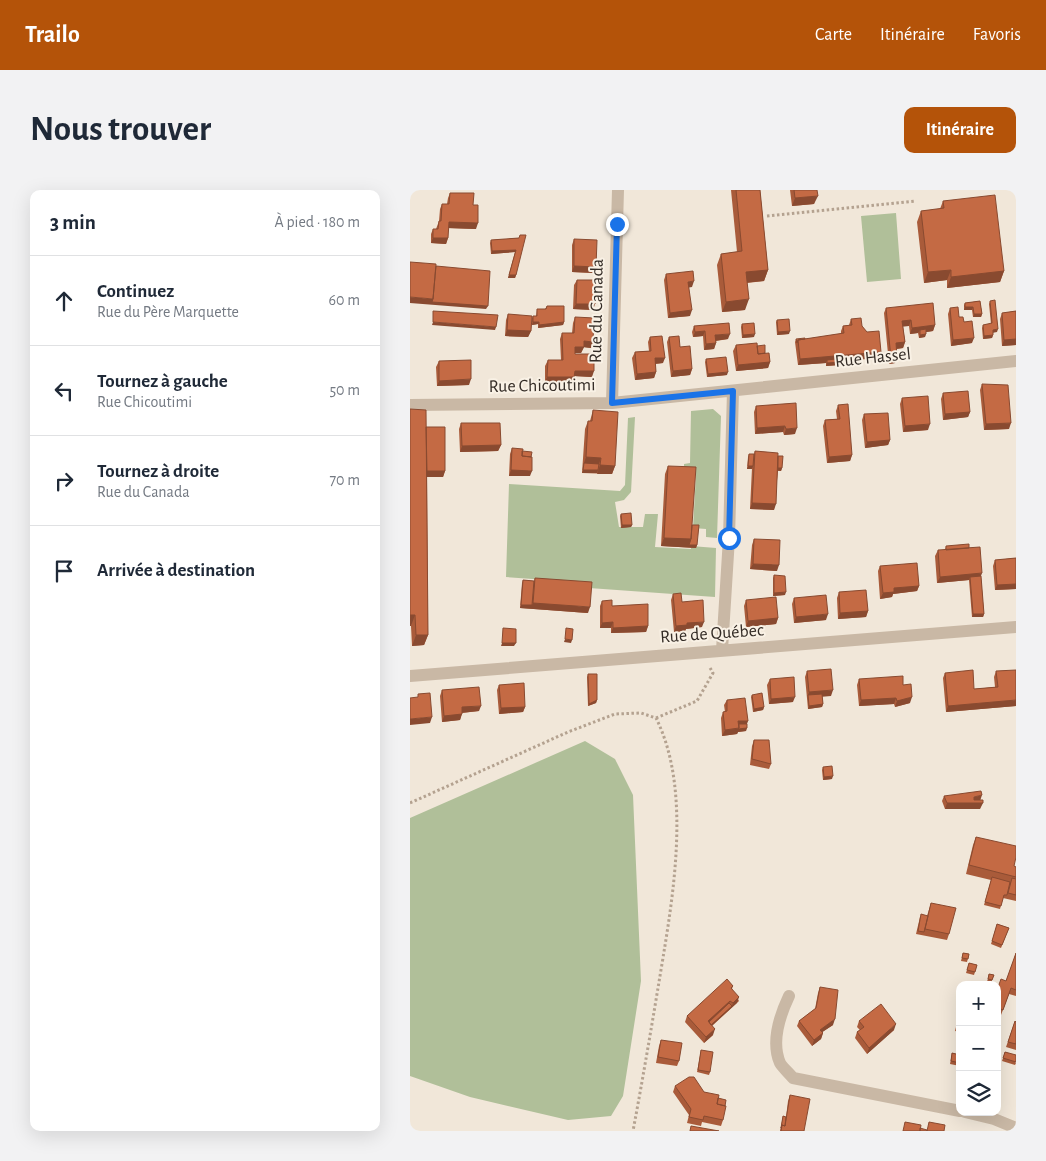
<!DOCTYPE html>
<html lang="fr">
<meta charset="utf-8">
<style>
:root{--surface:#fff;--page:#f2f2f3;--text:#1f2937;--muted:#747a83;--line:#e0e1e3;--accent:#b45309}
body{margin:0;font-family:"Alegreya Sans",sans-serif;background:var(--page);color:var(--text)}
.controls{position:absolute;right:15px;bottom:15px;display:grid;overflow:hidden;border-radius:10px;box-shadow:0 5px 20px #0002}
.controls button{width:45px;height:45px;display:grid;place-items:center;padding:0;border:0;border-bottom:1px solid var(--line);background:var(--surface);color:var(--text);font:25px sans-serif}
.stop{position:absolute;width:15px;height:15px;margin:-11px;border:4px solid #1a73e8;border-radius:50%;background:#fff}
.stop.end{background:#1a73e8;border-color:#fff;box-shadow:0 1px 5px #0008}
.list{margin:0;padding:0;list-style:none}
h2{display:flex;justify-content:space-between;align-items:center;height:65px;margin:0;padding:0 20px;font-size:21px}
h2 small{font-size:16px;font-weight:400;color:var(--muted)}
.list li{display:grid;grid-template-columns:32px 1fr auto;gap:15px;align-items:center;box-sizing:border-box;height:90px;padding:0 20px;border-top:1px solid var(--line)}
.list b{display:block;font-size:19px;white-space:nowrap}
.list p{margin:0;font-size:16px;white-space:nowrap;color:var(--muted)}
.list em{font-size:16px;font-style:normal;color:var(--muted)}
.icon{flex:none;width:28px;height:28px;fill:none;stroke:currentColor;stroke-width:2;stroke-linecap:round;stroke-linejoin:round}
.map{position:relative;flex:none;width:606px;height:941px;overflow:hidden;border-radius:10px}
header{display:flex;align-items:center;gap:30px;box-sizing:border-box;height:70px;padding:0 25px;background:var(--accent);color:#fff}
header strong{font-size:24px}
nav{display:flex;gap:28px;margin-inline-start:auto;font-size:18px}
.intro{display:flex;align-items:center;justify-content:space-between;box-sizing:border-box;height:120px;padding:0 30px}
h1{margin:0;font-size:35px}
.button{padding:12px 22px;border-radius:10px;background:var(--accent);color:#fff;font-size:18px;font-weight:700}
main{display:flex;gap:30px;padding:0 30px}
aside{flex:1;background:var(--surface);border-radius:10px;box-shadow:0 5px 20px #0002}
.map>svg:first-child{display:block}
.green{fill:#b0bf99}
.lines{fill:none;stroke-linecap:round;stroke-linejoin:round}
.path{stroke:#b4a290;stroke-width:3;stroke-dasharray:2.5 2.5;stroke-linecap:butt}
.minor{stroke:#c9b8a5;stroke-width:12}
.wall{fill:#a95b3a}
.shaded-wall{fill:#894a30}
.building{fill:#c46a44;stroke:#894a30}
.route{stroke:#1a73e8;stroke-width:6}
.labels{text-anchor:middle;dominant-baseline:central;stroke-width:4;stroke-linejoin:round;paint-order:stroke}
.street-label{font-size:18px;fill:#342c26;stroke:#f9f1e5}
</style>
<header>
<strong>Trailo</strong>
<nav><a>Carte</a><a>Itinéraire</a><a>Favoris</a></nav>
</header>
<div class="intro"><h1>Nous trouver</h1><a class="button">Itinéraire</a></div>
<main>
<aside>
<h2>3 min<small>À pied · 180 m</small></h2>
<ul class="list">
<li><svg class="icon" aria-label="ahead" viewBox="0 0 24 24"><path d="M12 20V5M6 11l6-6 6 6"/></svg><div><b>Continuez</b><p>Rue du Père Marquette</p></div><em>60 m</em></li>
<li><svg class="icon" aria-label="left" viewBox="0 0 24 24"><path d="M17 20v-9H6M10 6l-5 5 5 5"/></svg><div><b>Tournez à gauche</b><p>Rue Chicoutimi</p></div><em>50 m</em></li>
<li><svg class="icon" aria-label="right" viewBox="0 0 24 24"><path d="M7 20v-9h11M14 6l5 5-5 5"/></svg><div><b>Tournez à droite</b><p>Rue du Canada</p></div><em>70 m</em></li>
<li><svg class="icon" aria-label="arrive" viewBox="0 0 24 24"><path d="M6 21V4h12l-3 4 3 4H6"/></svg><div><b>Arrivée à destination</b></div></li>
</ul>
</aside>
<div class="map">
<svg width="606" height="941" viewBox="0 0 606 941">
<rect width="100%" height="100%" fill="#f1e7d9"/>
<!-- green -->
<path class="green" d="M486 23 491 89 457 92 451 26Z
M303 219 311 226 307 348 296 347V339L283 338 286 284 274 282V274L280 273 281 221Z
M225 227 221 302 214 310 205 312 209 337H233L235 324H248L245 357 281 359V356L306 358 305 407 179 398V393L96 387 99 294 210 301 215 295 218 228Z
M175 551 205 569 223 605 231 791 213 906 201 926 158 930 60 907 0 886V628Z"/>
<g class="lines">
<!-- path -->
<path class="path" d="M357 26 506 11
M246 528 287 511 303 483 299 476
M0 613 158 542 205 524 231 523 246 528C284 604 261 718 248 798 240 846 232 893 223 941"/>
<!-- minor -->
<path class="minor" d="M202 213 208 0
M0 215 202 213 606 171
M312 460 319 348 323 201
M0 486 606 437
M379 806C370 825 361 852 370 873 373 878 379 883 383 888L550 921
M555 922 584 929 606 938"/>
</g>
<!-- wall -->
<path class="wall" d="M321 0H350L358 80 354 91 337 93 335 120 312 122 307 75 311 64 327 62Z
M380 0H407L404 14 382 16Z
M40 3 63 15 66 39 38 38V48L36 54 21 53V44L23 39H26L29 31 30 19 32 14H37L38 8Z
M533 11 594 81 590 92 537 98V90L514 93 507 32 511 21 530 19Z
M109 48 106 85 105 88H98L105 62 81 64 80 53 81 50Z
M164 49 186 77 184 83 162 82V55Z
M256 84 282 97H279L280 126 258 128 254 90Z
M167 90 183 120 163 119 164 95Z
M570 111 572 124 571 127H563L562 120H554V115L555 113Z
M580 111 587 142H583V145L582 148 573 149 572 138 573 135 581 134 579 114Z
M137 116 154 132 153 135 128 138V134L122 135V128L123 126H126L127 119H135Z
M476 118 525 135 523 141 516 142 515 147 509 148 508 143 500 144 499 136H493L495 152 493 158 487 159 485 173 479 174 474 123Z
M540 118 554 132 562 153 541 156 538 124Z
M606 121V155L592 156 590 129 592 123Z
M98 124 121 141 118 147 95 146 96 130Z
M165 127 183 152 181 158 174 157 171 163H165V164L182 187 165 186 162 193 135 192V176L138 170H151L150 149 152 143H162L163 133Z
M441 129 452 136 471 162 469 168 444 170 443 174 416 176V173L388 175 385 152 386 149H395L431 144V141L433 136 439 135Z
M367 130 379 144 367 145 366 132Z
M332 134 344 147 332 148 331 137Z
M284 136 318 149 306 151V153L304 159 294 160 293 146 283 147 282 142Z
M240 147 253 173 245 174 246 182 244 188 225 190 222 168 225 162 239 161 238 152Z
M259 147 270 157 282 179 280 185 261 187 257 152Z
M326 155 347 156 355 163 360 172 358 178 326 181 323 161Z
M296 169 317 185 297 187 295 172Z
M29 171 59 195 27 196 26 177Z
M572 194 599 239 574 240 570 200Z
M533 203 560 222 558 227 533 230 531 209Z
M492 208 518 240 493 242 490 214Z
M428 215 442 265 440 271 417 273 413 236 415 230 427 229 426 221Z
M346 216 385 244 374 245 373 242 345 244 344 222Z
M183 220 205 276 202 284 172 283 175 239 178 231H180Z
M454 224 480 250 478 255 455 258 452 230Z
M51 233 91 255 88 261 50 262 49 239Z
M16 237 35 281 33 287H17L18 445 14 455 2 456 1 436Z
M102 258 112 261 120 286H99L100 264Z
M345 261 368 266 372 278 371 281H368L364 320 340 319 342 278V279H337L338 267 339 264H344Z
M258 276 282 335 287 355 286 358 251 356 255 284Z
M211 324 222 335 221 337 211 338 210 326Z
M344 349 367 381 340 379 342 355Z
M536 356 559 358 571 387 574 424 573 427H562L559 390 527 393 525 366 528 360H535Z
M606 368V399L585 400 583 376 585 370Z
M470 376 509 396 507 401 483 404 482 407 470 409 468 381Z
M364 385 375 405 363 406V388Z
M125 388 178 423 110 418 112 393 113 390 124 391Z
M429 402 458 421 456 427 428 429 427 408Z
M263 404 272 412 292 437 276 439 275 441 264 442 261 410Z
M384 408 416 430 384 433 382 414Z
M336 410 368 428 366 434 336 437 334 416Z
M192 411 238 436 236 442 201 443V438H190V416Z
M397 481 421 506H412L413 514 412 517 398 519 395 487Z
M586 481 606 516 536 522 533 488 535 483 564 499 585 497 584 487Z
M178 484 187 510 186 513 178 516 177 487Z
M360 489 383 512 359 514 357 495Z
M449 489 493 495 500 513 485 517 484 514 449 516 447 495Z
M89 495 115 517 113 522 89 524 87 500Z
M32 500 69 521 52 523 50 530 32 532 30 506Z
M342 505 354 517 353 520 343 522 341 507Z
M317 510 337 534 336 541 328 542 327 544 312 546 311 528 313 522H315L314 515Z
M344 550 361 574 359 579 340 575 342 556Z
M413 577 422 589 413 590 412 580Z
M534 606 571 610 570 619H535L532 611Z
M566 647 604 676 606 677V711L593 708 590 719 574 715 581 690 556 684 563 655Z
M521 713 539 744 537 750 506 744 510 727 517 726Z
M587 734 599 738 591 758 581 754Z
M553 763 559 764 557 772 551 771Z
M606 763V806L599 804 591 825 587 824V800L596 791Z
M559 773 567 775 564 785 556 783Z
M579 784 584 785 581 793 577 792Z
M323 796 322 799 329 811 302 836 303 845 294 853 275 832 277 826Z
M410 797 423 835 412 842 413 843 411 849 402 856 387 836 389 831 405 819 408 803Z
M550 821V842L545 841Z
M449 831 484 840 457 864 445 848 447 842 450 840 447 837Z
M605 831 606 832V860L596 857Z
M251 850 269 871 267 876 246 873 249 856Z
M291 860 300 882 299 885 287 882Z
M595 862 606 873 605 875 592 871Z
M542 863 550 865V876L540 874Z
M265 896 294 902 308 908 313 930 311 936 292 932 291 936 277 933 279 925 263 902Z
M380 905 394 941H370L373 926 376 927 378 911Z"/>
<!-- shaded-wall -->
<path class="shaded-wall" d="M408 6 404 14 382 16 385 8Z
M39 32 68 33 66 39 37 38Z
M23 48H38L36 54 21 53Z
M106 60 105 62 81 64 82 61Z
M164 76 186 77 184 83 162 82Z
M358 80 354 91 332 93 336 82Z
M541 80 537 90 514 93 518 82Z
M594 81 590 92 537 98 541 87Z
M99 85H106L105 88H98Z
M284 91 282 97 276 98 278 92Z
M0 107 23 109 78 116 76 119 0 113Z
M339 109 335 120 312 122 316 112Z
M166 114H185L183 120 163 119Z
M555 117H563L562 120H554Z
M282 120 280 126 258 128 260 123Z
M564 124H572L571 127H563Z
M501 130 499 136 490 137 492 131Z
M23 132 86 137 85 140 22 135Z
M123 132H129L128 134 122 135Z
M154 132 153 135 128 138 129 135Z
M525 135 523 141 510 143V140L508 143 500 144 502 138Z
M588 139 587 142 582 143 583 140Z
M97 140 121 141 118 147 95 146Z
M295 141 293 146 283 147 285 142Z
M380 141 379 144 367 145 368 142Z
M320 144 318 149 303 151 305 145Z
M345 144 344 147 332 148 333 145Z
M516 144 515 147 509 148 510 145Z
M583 145 582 148 573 149 574 146Z
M564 148 562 153 541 156 543 150Z
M606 149V155L592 156 594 150Z
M174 151 183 152 181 158 172 157Z
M495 152 493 158 484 159 486 153Z
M306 153 304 159 294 160 296 154Z
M165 157H174L171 163H163Z
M471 162 469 168 417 172V170L416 173 388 175 390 169Z
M487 167 485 173 479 174 481 168Z
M245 168H255L253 173 243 174Z
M444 171 443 174 416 176 417 173Z
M360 172 358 178 326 181 328 175Z
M282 179 280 185 261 187 263 181Z
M165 181H184L182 187 163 186Z
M246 182 244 188 225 190 227 184Z
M318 182 317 185 297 187 298 184Z
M137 187H164L162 193 135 192Z
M61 189 59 195 27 196 29 191Z
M560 222 558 227 533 230 535 224Z
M601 233 599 239 574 240 576 234Z
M520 234 518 240 493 242 495 236Z
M375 236 373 242 345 244 347 238Z
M387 238 385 244 374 245 376 239Z
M480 250 478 255 455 258 457 252Z
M91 255 88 261 50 262 52 256Z
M442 265 440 271 417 273 419 267Z
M176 267 191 268 188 277 174 273Z
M190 275 205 276 202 284H187Z
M338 276H343L342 279H337Z
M367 278H372L371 281 366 280Z
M101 280 122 281 120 286H99Z
M173 280H188L187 283H172Z
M16 281H35L33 287H14Z
M342 313 366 314 364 320 340 319Z
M212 335H222L221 337 211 338Z
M254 348 281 349 287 355 286 358 251 356Z
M343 374 369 375 367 381 340 379Z
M572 383 570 389 560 387 559 390 527 393 530 387Z
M606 394V399L585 400 587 395Z
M509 396 507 401 483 404 482 407 470 409 473 403 484 398Z
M376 402 375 405 363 406 364 403Z
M123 413 180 417 178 423 110 418 111 415H122Z
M458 421 456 427 428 429 430 423Z
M418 424 416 430 384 433 386 427Z
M563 424H574L573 427H562Z
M0 425H5L1 436H0Z
M368 428 366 434 336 437 338 431Z
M203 432 201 438H190L192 433Z
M294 432 292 437 276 439 275 441 264 442 266 436 277 433Z
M238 436 236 442 201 443 203 438Z
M6 445H18L14 455 2 456Z
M155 449 162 450 161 453 154 452Z
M92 453H106L104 456H91Z
M423 500 421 506 398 508V505L399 502Z
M385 507 383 512 359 514 361 509Z
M502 507 500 513 485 517 487 511Z
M486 508 484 514 449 516 451 510Z
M187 510 186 513 178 516 179 514Z
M606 510V516L536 522 538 516Z
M413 514 412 517 398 519 399 516Z
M71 516 69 521 50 523 52 517Z
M115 517 113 522 89 524 91 518Z
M354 517 353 520 343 522 344 519Z
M52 524 50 530 32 532 34 526Z
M22 527 20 533 0 535V529Z
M328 531H338L336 537H328Z
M337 538 336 541 328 542 327 544 312 546 315 540Z
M423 586 422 589 413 590 414 587Z
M572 605 570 611 562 612 564 607Z
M537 613H573L570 619H535Z
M329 807 327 813 298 839 299 836 322 816 323 813Z
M320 811 318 816 297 834 298 831Z
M425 829 423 835 408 845 410 840Z
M486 834 484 840 457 864 459 858Z
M305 839 303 845 294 853 296 847Z
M413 843 411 849 402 856 404 850Z"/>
<!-- building -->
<path class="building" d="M326 0H350L358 80 336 82 339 109 316 112 311 64 332 61Z
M384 0H407L408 6 385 8Z
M40 3H64L63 15H68V33L39 32 38 48H23V39H28L29 31H31L32 14H39Z
M585 5 594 81 541 87V80L518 82 511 21 534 18 533 11Z
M110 45H116L106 85H99L106 60 82 61 81 50 109 48Z
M164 49 187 50 186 77 164 76Z
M0 72 26 74 23 109 0 107Z
M26 76 80 81 78 116 22 112 23 109Z
M283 81 284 91 278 92 282 120 260 123 256 84Z
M167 90H185V114H166Z
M585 110 588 139 583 140V145L574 146 573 135 582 133 580 111Z
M570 111 572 124H564L563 117H555V113Z
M523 113 525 135 502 138 501 130 492 131 495 152 486 153 487 167 481 168 476 118Z
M137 116H154V132L129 135V132H123V126H127V119H136Z
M548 117 549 127H553L554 132 562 131 564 148 543 150 540 118Z
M23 121 88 125 86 137 23 132Z
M606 121V149L594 150 592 123Z
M98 124 122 126 121 141 97 140Z
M165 127 184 128 183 152 174 151V157H165V164H184V181H165L164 187H137L138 170H153L152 143H164Z
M451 128 452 136 457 142 469 141 471 162 390 169 388 150 434 143 433 136 442 135 441 129Z
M379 129 380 141 368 142 367 130Z
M319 133 320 144 305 145 306 153 296 154 295 141 285 142 284 136Z
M344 133 345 144 333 145 332 134Z
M516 139V144L510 145V140Z
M252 146 255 168H245L246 182 227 184 225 162 241 161 240 147Z
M269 146 270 157 280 156 282 179 263 181 259 147Z
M395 148V149L388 150 387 153 386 149Z
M347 153 348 164 359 163 360 172 328 175 326 155Z
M355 155V163L348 164 347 156Z
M316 167 318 182 298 184 296 169Z
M444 167V171L417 173V170Z
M61 170V189L29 191V171Z
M572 194 598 195 601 233 576 234Z
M558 201 560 222 535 224 533 203Z
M518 206 520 234 495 236 492 208Z
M386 213 387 238 376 239 375 236 347 238 346 216Z
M438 214 442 265 419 267 415 230 430 229 428 215Z
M0 219 16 220 18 445H6L5 425H0Z
M183 220 208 222 205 276 190 275 191 268 176 267 178 231H182Z
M478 223 480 250 457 252 454 224Z
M51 233H90L91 255 52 256Z
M16 237H35V281H17Z
M102 258 113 259 112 266 122 267V281L101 280Z
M112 261 122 262 121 267 112 266Z
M345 261 368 263 366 314 342 313Z
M339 264H344L343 276H338Z
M368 266H373L372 278H368Z
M174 273 189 274 188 280H173Z
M258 276 286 277 281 349 254 348Z
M221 323 222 335H212L211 324Z
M282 335H289L287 355H279L281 349Z
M344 349 370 350 369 375 343 374Z
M559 354V358L536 360V356Z
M570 357 572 383 530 387 528 360Z
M606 368V394L587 395 585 370Z
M507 373 509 396 484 398V402L473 403 470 376Z
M364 385 375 386 376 402 364 403Z
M571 386 574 424H563L560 387Z
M125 388 182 392 180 417 123 413Z
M113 390 124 391 122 415H111Z
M456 400 458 421 430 423 429 402Z
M271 403 272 412 293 410 294 432 277 433V435L266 436 263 404Z
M416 405 418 424 386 427 384 408Z
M366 407 368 428 338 431 336 410Z
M202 410V416L238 414V436L203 438V432L192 433V411Z
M93 438 106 439V453H92Z
M156 438 163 439 162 450 155 449Z
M421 479 423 500 399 502 397 481Z
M563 480 564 499 588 497 586 481 606 480V510L538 516 535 483Z
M178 484H187V510L179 514Z
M493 486V495L501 494 502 507 487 511 486 508 451 510 449 489Z
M384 487 385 507 361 509 360 489Z
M114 493 115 517 91 518 89 495Z
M69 497 71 516 52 517V524L34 526 32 500Z
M20 503 22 527 0 529V508L8 507V504Z
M352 503 354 517 344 519 342 505Z
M412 504 413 514 399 516 398 505Z
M335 508 338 531H328L329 538 315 540 313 522 317 521V510Z
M329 534H337V538L328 539 329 538Z
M344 550H359L361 574 342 569Z
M422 576 423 586 414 587 413 577Z
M571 601 572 605 564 607V610H573V613H537L534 606Z
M566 647 606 656V667L604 676 606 677V687L559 675Z
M582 687 600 692 597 705H594L591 716 575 712Z
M602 688 606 689V705L598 703Z
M521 713 546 718 539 744 515 739Z
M511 724 518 726 514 742 508 741Z
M587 734 599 738 592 755 582 751Z
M553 763 559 764 558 769 552 768Z
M606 763V800L601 798 593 820 587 817V800L591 789 596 791Z
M559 773 567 775 565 782 557 780Z
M579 784 584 785 582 790 578 789Z
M317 789 323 796 321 798 329 807 323 813 320 811 298 831 305 839 296 847 277 826Z
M410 797 428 800 425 829 410 840 413 843 404 850 389 831 406 818Z
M319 813 322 816 301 835 299 832Z
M471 814 486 834 459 858 447 842 454 837 449 831Z
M550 823V836L548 835Z
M605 831 606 832V854L598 852Z
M251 850 272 853 269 871 248 867Z
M291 860 303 862 300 882 288 880Z
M595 862 606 865V872L593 868Z
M542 863 550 865V873L541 871Z
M279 887H284L294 902 309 905 307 914 316 916 313 930 294 926 293 930 279 927 281 919 265 896Z
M380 905 400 909 394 941H371L372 935 375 936Z
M308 908 316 910 315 916 307 914Z
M373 926 376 927 375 936 372 935 371 938Z
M495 932 511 935 510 941H493Z
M519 932 535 935 534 941H517Z
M281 936 309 941H280Z
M510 938 517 940V941H510Z"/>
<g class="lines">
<!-- route -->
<path class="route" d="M207 34 202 213 323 201 319 348"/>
</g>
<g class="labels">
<!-- street labels -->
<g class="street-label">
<text transform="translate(187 121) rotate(-89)">Rue du Canada</text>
<text transform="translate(463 168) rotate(-6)">Rue Hassel</text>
<text transform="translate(132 196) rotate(-1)">Rue Chicoutimi</text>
<text transform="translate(302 444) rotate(-4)">Rue de Québec</text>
</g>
</g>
</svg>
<div class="controls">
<button>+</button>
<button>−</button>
<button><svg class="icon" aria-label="layers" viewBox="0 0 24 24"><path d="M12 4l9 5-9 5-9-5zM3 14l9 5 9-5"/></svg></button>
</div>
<div class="stop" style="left:319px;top:348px"></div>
<div class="stop end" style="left:207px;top:34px"></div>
</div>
</main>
